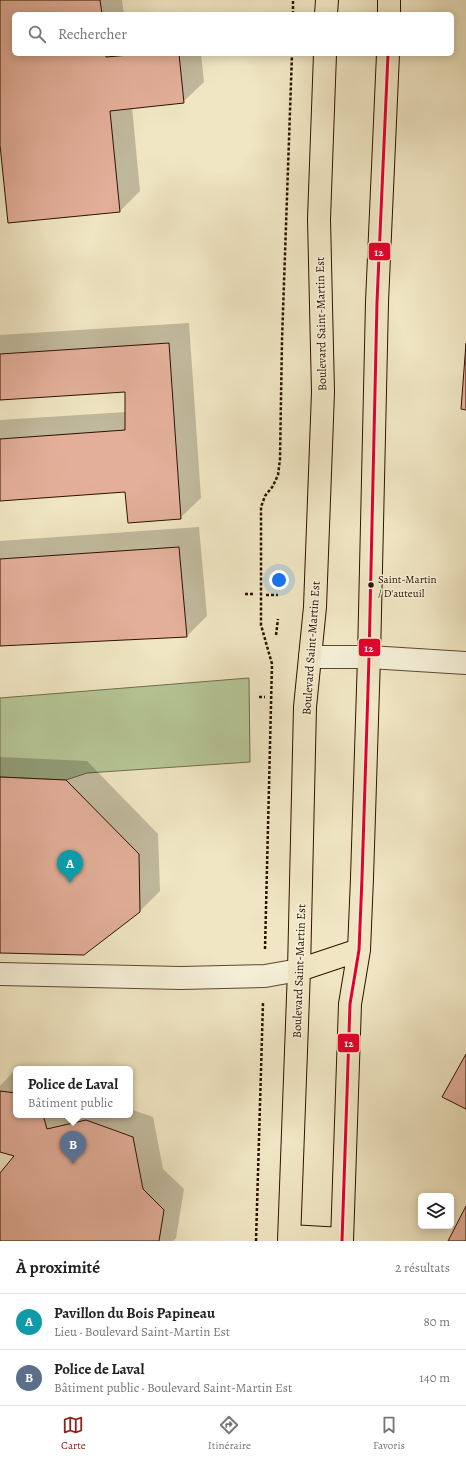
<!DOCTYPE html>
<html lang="fr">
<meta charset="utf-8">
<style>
:root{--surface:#fff;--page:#f6f6f6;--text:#222;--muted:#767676;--line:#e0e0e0;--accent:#8f2418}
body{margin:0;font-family:Alegreya,serif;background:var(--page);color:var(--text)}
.controls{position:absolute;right:12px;bottom:12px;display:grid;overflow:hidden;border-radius:6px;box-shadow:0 2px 10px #0003}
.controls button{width:36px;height:36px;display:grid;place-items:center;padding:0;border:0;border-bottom:1px solid var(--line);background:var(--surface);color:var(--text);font:20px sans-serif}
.you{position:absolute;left:279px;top:580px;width:14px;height:14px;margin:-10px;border:3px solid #fff;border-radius:50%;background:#1a73e8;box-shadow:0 0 0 6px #1a73e833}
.badge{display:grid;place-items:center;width:26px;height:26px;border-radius:50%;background:var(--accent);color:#fff;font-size:13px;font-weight:700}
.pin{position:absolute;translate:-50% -33px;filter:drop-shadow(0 1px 2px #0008)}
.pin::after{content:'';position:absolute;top:21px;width:14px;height:12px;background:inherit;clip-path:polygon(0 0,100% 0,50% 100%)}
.popup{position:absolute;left:13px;top:1066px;width:120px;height:52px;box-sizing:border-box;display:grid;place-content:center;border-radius:6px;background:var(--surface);filter:drop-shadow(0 1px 3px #0005);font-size:13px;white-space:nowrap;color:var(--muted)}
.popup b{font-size:15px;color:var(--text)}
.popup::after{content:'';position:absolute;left:50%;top:100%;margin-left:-8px;border:8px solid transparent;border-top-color:var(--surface)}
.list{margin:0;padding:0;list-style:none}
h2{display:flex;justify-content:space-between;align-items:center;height:52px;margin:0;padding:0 16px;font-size:17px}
h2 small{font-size:13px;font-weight:400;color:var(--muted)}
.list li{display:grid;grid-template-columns:26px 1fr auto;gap:12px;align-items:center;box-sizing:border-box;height:56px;padding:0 16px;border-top:1px solid var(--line)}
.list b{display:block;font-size:15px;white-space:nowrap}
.list p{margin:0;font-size:13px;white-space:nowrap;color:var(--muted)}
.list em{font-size:13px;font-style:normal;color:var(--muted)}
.icon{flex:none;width:22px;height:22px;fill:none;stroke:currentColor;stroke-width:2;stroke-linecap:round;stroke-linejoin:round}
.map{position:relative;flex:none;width:466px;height:1241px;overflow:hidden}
.search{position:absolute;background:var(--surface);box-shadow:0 2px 10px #0003;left:12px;right:12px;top:12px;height:44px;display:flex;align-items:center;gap:10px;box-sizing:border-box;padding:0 14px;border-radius:6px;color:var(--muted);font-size:15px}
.sheet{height:164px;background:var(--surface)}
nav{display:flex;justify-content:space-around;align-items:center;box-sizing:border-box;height:56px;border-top:1px solid var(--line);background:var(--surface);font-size:11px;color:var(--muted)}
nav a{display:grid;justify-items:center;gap:2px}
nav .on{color:var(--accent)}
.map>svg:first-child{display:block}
.green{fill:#b6c696;stroke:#726c4b}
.shadow{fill:#0003}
.building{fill:#e3af9a;stroke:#2d1200}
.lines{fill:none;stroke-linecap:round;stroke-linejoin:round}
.minor-casing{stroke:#5e4731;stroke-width:24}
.major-casing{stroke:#2d1200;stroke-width:24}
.path{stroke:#2d1200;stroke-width:2.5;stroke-dasharray:3 2;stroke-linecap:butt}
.minor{stroke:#f5efd8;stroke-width:22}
.major{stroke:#f0e6c3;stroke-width:22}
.bus-1-casing{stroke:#f5efd8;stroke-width:6}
.bus-1{stroke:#e4002b;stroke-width:3}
.bus-dot{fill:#2d1200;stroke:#f5efd8;stroke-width:1.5}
.labels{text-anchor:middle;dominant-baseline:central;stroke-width:3;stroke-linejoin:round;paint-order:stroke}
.bus-label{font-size:11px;fill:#2d1200;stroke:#f5efd8;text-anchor:start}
.street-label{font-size:12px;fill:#2d1200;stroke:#f5efd8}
.line-badge{stroke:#f5efd8;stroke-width:1.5}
.badge-label{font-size:11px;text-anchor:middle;font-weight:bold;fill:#fff}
</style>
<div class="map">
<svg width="466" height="1241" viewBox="0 0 466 1241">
<rect width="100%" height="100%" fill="#f0e6c3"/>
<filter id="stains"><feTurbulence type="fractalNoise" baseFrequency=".005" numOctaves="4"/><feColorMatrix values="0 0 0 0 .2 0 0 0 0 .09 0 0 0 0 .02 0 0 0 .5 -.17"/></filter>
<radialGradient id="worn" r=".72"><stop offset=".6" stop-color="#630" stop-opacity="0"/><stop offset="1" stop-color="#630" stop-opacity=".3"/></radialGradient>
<!-- green -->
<path class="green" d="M249 678 250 762 87 773 66 780 0 777V698Z"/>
<!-- shadow -->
<path class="shadow" d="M0 0H122L124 14H14V54H201L204 82 183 102 132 107 140 191 120 211 0 135Z
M189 323 201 498 180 518 126 491 0 500V420L126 412 125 391 0 399V335Z
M199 527 207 616 187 636 0 645V541Z
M0 757 87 761 158 834 160 891 139 912 0 952Z
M14 1071H16V1115H130V1109L153 1117 163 1169 184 1189 176 1238 173 1241H0V1174L16 1155 0 1151V1086Z"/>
<!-- building -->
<path class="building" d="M0 0H100L102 14H14V54H106V57L141 54H179L184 103 110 111 120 212 8 223 0 145Z
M169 343 181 519 128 523 125 492 0 501V439L125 430V392L0 400V354Z
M466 343V410L461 409Z
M179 547 187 637 0 646V559Z
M0 777 66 780 139 854 140 912 84 955 0 953Z
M466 1054V1109L442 1097Z
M0 1091 16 1093V1115H43L47 1129 86 1120 133 1137 143 1189 164 1210 159 1241H0V1173L14 1156 0 1152Z
M466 1206V1241H448Z"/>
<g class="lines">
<defs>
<path id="minor" d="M310 657H369L466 663
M0 974 181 978 265 976 299 970"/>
<path id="major" d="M326 14 327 0
M389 14V0
M299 970 359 950
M290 1236 342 1239
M289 1241 299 970 305 707 315 607 323 392 319 219 325 54
M342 1241 350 1004 359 950 362 878 369 657 377 302 388 54"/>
</defs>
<!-- minor casing -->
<use href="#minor" class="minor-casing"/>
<!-- major casing -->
<use href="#major" class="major-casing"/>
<!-- path -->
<path class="path" d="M293 14V0
M245 594H254
M266 595H278
M276 635 278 619
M259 697H265
M265 949 272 664 261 625V507L265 496 273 486 278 475 280 459 282 340 292 54
M256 1241 263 1002"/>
<!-- minor -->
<use href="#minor" class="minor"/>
<!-- major -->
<use href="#major" class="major"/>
<defs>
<path id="bus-1" d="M342 1241 350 1004 359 950 362 878 369 657 377 302 388 54"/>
</defs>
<!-- bus-1 casing -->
<use href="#bus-1" class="bus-1-casing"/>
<!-- bus-1 -->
<use href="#bus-1" class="bus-1"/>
</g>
<!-- markers -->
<circle class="bus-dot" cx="371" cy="585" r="3.5"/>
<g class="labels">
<!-- bus labels -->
<g class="bus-label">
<text x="378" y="579">Saint-Martin<tspan x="378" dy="14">/ D'auteuil</tspan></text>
</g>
<!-- street labels -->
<g class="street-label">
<text transform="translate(321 324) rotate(-91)">Boulevard Saint-Martin Est</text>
<text transform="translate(311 648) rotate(-86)">Boulevard Saint-Martin Est</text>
<text transform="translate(299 971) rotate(-88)">Boulevard Saint-Martin Est</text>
</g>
</g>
<g class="line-badge">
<rect x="368" y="242" width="23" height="19" rx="4" fill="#e4002b"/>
<rect x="358" y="638" width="23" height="19" rx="4" fill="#e4002b"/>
<rect x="337" y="1033" width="23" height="20" rx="4" fill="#e4002b"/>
</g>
<g class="badge-label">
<text x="379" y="256">12</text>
<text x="369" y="652">12</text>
<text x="349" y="1047">12</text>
</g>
<rect width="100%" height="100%" filter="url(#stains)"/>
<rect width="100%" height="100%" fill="url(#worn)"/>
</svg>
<div class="controls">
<button><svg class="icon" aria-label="layers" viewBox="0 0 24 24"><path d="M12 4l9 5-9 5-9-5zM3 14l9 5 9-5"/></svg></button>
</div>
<div class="you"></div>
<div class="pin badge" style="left:70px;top:883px;background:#0f9aa8">A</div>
<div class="pin badge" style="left:73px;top:1164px;background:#5c6f8a">B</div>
<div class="popup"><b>Police de Laval</b>Bâtiment public</div>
<div class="search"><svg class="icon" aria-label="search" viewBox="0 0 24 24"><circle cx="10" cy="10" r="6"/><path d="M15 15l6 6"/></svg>Rechercher</div>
</div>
<section class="sheet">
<h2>À proximité<small>2 résultats</small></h2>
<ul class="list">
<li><span class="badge" style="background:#0f9aa8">A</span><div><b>Pavillon du Bois Papineau</b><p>Lieu · Boulevard Saint-Martin Est</p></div><em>80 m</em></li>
<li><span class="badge" style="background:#5c6f8a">B</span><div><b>Police de Laval</b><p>Bâtiment public · Boulevard Saint-Martin Est</p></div><em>140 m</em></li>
</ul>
</section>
<nav>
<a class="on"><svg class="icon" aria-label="map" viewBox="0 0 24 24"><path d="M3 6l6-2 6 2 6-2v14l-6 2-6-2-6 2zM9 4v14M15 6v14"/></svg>Carte</a>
<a><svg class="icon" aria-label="directions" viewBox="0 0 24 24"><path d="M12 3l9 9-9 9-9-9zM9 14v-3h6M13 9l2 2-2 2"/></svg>Itinéraire</a>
<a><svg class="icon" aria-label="saved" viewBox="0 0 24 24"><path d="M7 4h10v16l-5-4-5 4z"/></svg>Favoris</a>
</nav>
